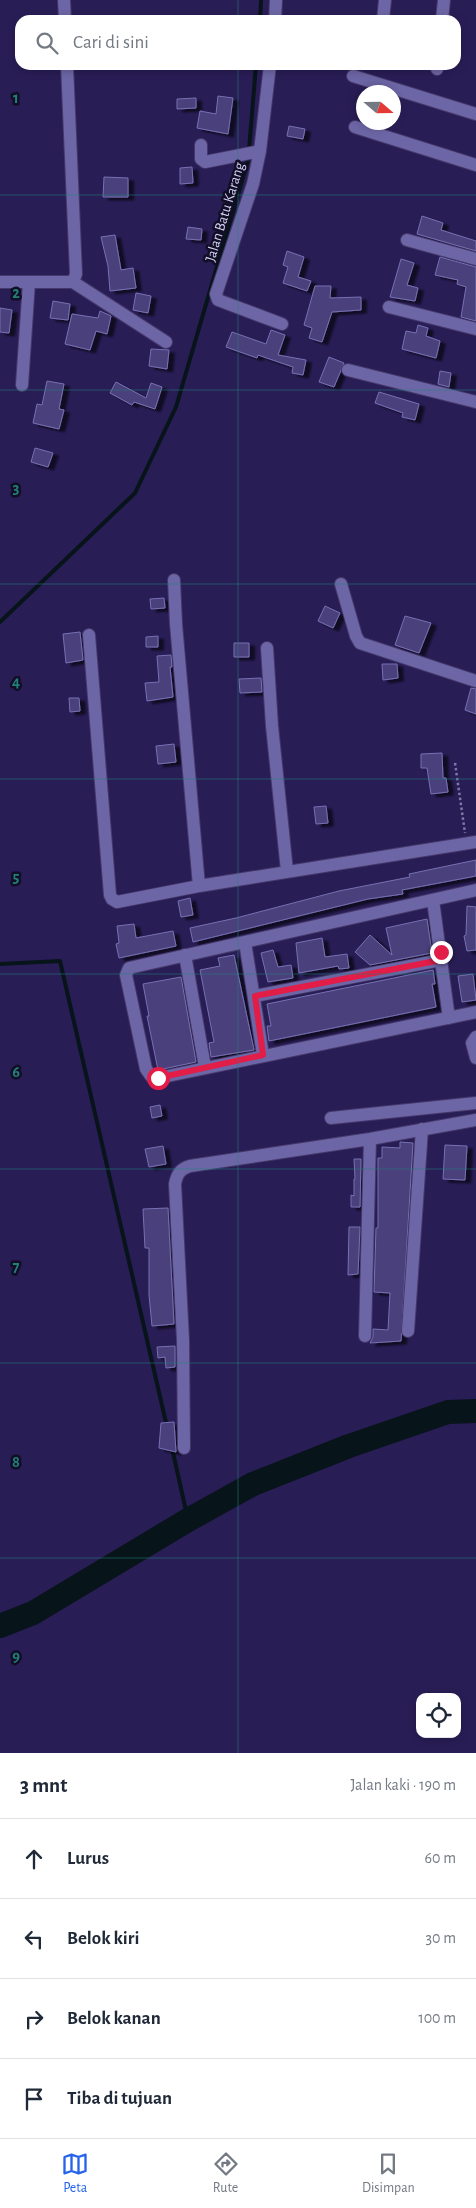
<!DOCTYPE html>
<html lang="id">
<meta charset="utf-8">
<style>
:root{--surface:#fff;--page:#f2f2f3;--text:#1f2937;--muted:#747a83;--line:#e0e1e3;--accent:#2563eb}
body{margin:0;font-family:"Alegreya Sans",sans-serif;background:var(--page);color:var(--text)}
.controls{position:absolute;right:15px;bottom:15px;display:grid;overflow:hidden;border-radius:10px;box-shadow:0 2px 8px #0003}
.controls button{width:45px;height:45px;display:grid;place-items:center;padding:0;border:0;border-bottom:1px solid var(--line);background:var(--surface);color:var(--text);font:25px sans-serif}
.compass{position:absolute;left:356px;top:85px;width:45px;height:45px;border-radius:50%;background:var(--surface);box-shadow:0 2px 8px #0003;rotate:110deg}
.stop{position:absolute;width:15px;height:15px;margin:-11px;border:4px solid #e11d48;border-radius:50%;background:#fff}
.stop.end{background:#e11d48;border-color:#fff;box-shadow:0 1px 5px #0008}
.list{margin:0;padding:0;list-style:none}
h2{display:flex;justify-content:space-between;align-items:center;height:65px;margin:0;padding:0 20px;font-size:21px}
h2 small{font-size:16px;font-weight:400;color:var(--muted)}
.list li{display:grid;grid-template-columns:32px 1fr auto;gap:15px;align-items:center;box-sizing:border-box;height:80px;padding:0 20px;border-top:1px solid var(--line)}
.list b{display:block;font-size:19px;white-space:nowrap}
.list em{font-size:16px;font-style:normal;color:var(--muted)}
.icon{flex:none;width:28px;height:28px;fill:none;stroke:currentColor;stroke-width:2;stroke-linecap:round;stroke-linejoin:round}
.map{position:relative;flex:none;width:476px;height:1753px;overflow:hidden}
.search{position:absolute;background:var(--surface);box-shadow:0 2px 8px #0003;left:15px;right:15px;top:15px;height:55px;display:flex;align-items:center;gap:12px;box-sizing:border-box;padding:0 18px;border-radius:15px;color:var(--muted);font-size:19px}
.sheet{height:385px;background:var(--surface)}
nav{display:flex;justify-content:space-around;align-items:center;box-sizing:border-box;height:70px;border-top:1px solid var(--line);background:var(--surface);font-size:14px;color:var(--muted)}
nav a{display:grid;justify-items:center;gap:2px}
nav .on{color:var(--accent)}
.map>svg:first-child{display:block}
.lines{fill:none;stroke-linecap:round;stroke-linejoin:round}
.stream{stroke:#07141a;stroke-width:4}
.river{stroke:#07141a;stroke-width:24}
.building{fill:#48407c;stroke:#7771b2;filter:url(#shadow)}
.minor-casing{stroke:#45386a;stroke-width:14}
.path{stroke:#7e78a6;stroke-width:2.5;stroke-dasharray:2.5 2.5;stroke-linecap:butt}
.minor{stroke:#6d66a6;stroke-width:12}
.route{stroke:#e11d48;stroke-width:6}
.grid{fill:none;stroke:#227f7b;stroke-width:1;stroke-opacity:0.55}
.labels{text-anchor:middle;dominant-baseline:central;stroke-width:5;stroke-linejoin:round;paint-order:stroke}
.street-label{font-size:15px;fill:#d2d1f4;stroke:#110e26}
.grid-label{font-size:16px;text-anchor:middle;font-weight:bold;fill:#227f7b;stroke:#110e26;stroke-width:5;stroke-linejoin:round;paint-order:stroke}
</style>
<div class="map">
<svg width="476" height="1753" viewBox="0 0 476 1753">
<defs>
<filter id="shadow"><feDropShadow dx="5.5" dy="3" stdDeviation="1" flood-color="#0009"/></filter>
</defs>
<rect width="100%" height="100%" fill="#291d56"/>
<g class="lines">
<!-- stream -->
<path class="stream" d="M260 20 261 0
M249 150 256 65
M0 622 135 493 176 407 249 157
M0 964 60 961 167 1427
M172 1448 188 1520"/>
<!-- river -->
<path class="river" d="M0 1626 33 1613 188 1520 253 1484 349 1446 448 1412 476 1411"/>
</g>
<!-- building -->
<path class="building" d="M218 96 233 98 228 134 197 128 200 111 216 114Z
M196 98V108L177 109V99Z
M289 126 305 129 303 139 287 136Z
M192 167 193 183 180 184V168Z
M104 177 128 178V197H103Z
M422 216 443 223 441 230 476 241V251L417 234Z
M188 227 202 229 201 240 186 239Z
M115 235 121 270 133 268 136 288 110 291 108 266 101 237Z
M287 251 304 257 298 277 311 281 307 291 283 283 288 267 283 265Z
M440 257 476 267V321L461 317 466 287 457 284 458 280 435 275Z
M401 259 414 263 407 285 418 288 415 301 390 297Z
M315 286H331L330 298 361 297V310L332 312 322 342 309 338 312 328 304 325Z
M136 293 151 296 148 313 133 310Z
M53 301 70 304 68 320 50 318Z
M0 308 12 310 9 333 0 332Z
M100 311 111 316 107 334 96 331 90 350 65 344 72 314 98 318Z
M418 325 428 328 426 336 440 341 436 358 402 349 406 331 416 333Z
M271 330 285 335 278 355 306 360 303 375 292 373 293 367 258 355 257 358 226 347 232 332 266 344Z
M151 349 169 350 167 369 149 366Z
M329 357 344 363 334 387 319 382Z
M440 371 451 373 449 387 438 384Z
M47 381 64 384 59 409 64 410 59 429 33 423 37 404 42 405Z
M116 382 146 398 151 383 162 387 155 409 134 402 132 405 110 393Z
M379 392 419 404 415 420 402 417 403 413 375 403Z
M35 448 53 453 48 467 31 462Z
M164 598 165 608 151 609 150 599Z
M325 606 340 613 333 628 318 621Z
M405 616 431 623 419 653 395 645Z
M80 632 83 660 66 663 63 634Z
M158 636V647H146V637Z
M234 643H249V657H234Z
M171 655 172 667H170L173 697 147 701 145 683 159 682 157 656Z
M382 664H397L398 678 383 680Z
M261 678 262 692 240 693 239 679Z
M471 688 476 689V714L465 710Z
M69 698H79L80 711 70 712Z
M174 744 176 762 158 764 156 746Z
M442 753 443 778H446L448 792 431 794 427 768H421V754Z
M326 806 328 823 316 824 314 807Z
M476 860V876L402 890 403 894 368 899 193 942 190 928 236 918 339 891 410 877 409 874Z
M190 898 193 915 181 917 178 901Z
M467 906 476 907V950L467 951 464 936 466 935Z
M427 919 432 953 370 965 355 952 370 935 392 955 386 928Z
M134 924 136 938 173 931 176 946 119 958 116 944 119 943 117 926Z
M322 938 325 957 347 954 349 968 339 969 338 966 299 973 296 943Z
M273 950 278 967 291 965 293 978 268 982 261 953Z
M234 955 254 1050 211 1057 209 1043 214 1042 200 970 220 966 218 958Z
M433 970 435 984H432L436 1007 269 1041 267 1026H271L267 1004Z
M473 974 476 1000 462 1002 458 976Z
M181 977 196 1062 158 1070 147 1016H149L143 984Z
M160 1105 162 1116 152 1118 150 1107Z
M400 1142 413 1143 401 1341 370 1343 373 1337V1329L388 1330 390 1293 374 1292 376 1228H378V1158H382V1147L400 1148Z
M445 1145 467 1146 465 1180 443 1179Z
M163 1146 166 1164 149 1167 145 1149Z
M354 1159H361L360 1207H351V1195L354 1196V1179H355Z
M168 1208 174 1324 152 1326 149 1295V1248H145L143 1209Z
M349 1227H360L358 1274 348 1275Z
M175 1346V1367L166 1368 165 1357 158 1358 157 1347Z
M174 1422 176 1452 159 1448 161 1423Z"/>
<g class="lines">
<defs>
<path id="minor" d="M64 0 65 20
M275 20 276 0
M383 20 385 0
M442 20 444 0
M270 65 260 151 253 184 216 294 218 300 282 324
M437 69 438 65
M353 76 476 114
M355 127 476 165
M201 145V159L205 162 260 151
M407 240 476 259
M0 282H73L76 274 67 65
M73 282 166 342
M389 307 476 329
M348 370 476 402
M22 385 29 282
M174 580 176 624 199 886
M341 584 356 636 360 643 476 681
M89 635 110 895 112 899 117 902 199 886 476 842
M267 648 272 726 287 871
M476 890 129 968 126 975 146 1069 151 1076 158 1078 476 1012
M245 942 263 1055
M185 955 205 1067
M441 960 449 1018
M255 996 441 960 433 900
M476 1037 472 1043 476 1058
M331 1118 476 1103
M408 1331 422 1129
M365 1336 370 1139
M184 1448 183 1340 175 1184C177 1174 180 1169 190 1166L370 1139 476 1120"/>
</defs>
<!-- minor casing -->
<use href="#minor" class="minor-casing"/>
<!-- path -->
<path class="path" d="M455 763 465 833"/>
<!-- minor -->
<use href="#minor" class="minor"/>
</g>
<g class="lines">
<!-- route -->
<path class="route" d="M158 1078 263 1055 255 996 441 960V952"/>
</g>
<!-- grid -->
<path class="grid" d="M238 0V20M238 65V1753M0 195H476M0 390H476M0 584H476M0 779H476M0 974H476M0 1169H476M0 1363H476M0 1558H476"/>
<g class="labels">
<!-- street labels -->
<g class="street-label">
<text transform="translate(225 212) rotate(-73)">Jalan Batu Karang</text>
</g>
</g>
<g class="grid-label">
<text x="16" y="103">1</text>
<text x="16" y="298">2</text>
<text x="16" y="493">3</text>
<text x="16" y="687">4</text>
<text x="16" y="882">5</text>
<text x="16" y="1077">6</text>
<text x="16" y="1272">7</text>
<text x="16" y="1467">8</text>
<text x="16" y="1661">9</text>
</g>
</svg>
<div class="controls">
<button><svg class="icon" aria-label="locate" viewBox="0 0 24 24"><circle cx="12" cy="12" r="6"/><path d="M12 2v4M12 18v4M2 12h4M18 12h4"/></svg></button>
</div>
<svg class="compass" viewBox="-18 -18 36 36"><path d="M0-13l5 13h-10z" fill="#e53935"/><path d="M0 13l5-13h-10z" fill="#747a83"/></svg>
<div class="stop" style="left:158px;top:1078px"></div>
<div class="stop end" style="left:441px;top:952px"></div>
<div class="search"><svg class="icon" aria-label="search" viewBox="0 0 24 24"><circle cx="10" cy="10" r="6"/><path d="M15 15l6 6"/></svg>Cari di sini</div>
</div>
<section class="sheet">
<h2>3 mnt<small>Jalan kaki · 190 m</small></h2>
<ul class="list">
<li><svg class="icon" aria-label="ahead" viewBox="0 0 24 24"><path d="M12 20V5M6 11l6-6 6 6"/></svg><div><b>Lurus</b></div><em>60 m</em></li>
<li><svg class="icon" aria-label="left" viewBox="0 0 24 24"><path d="M17 20v-9H6M10 6l-5 5 5 5"/></svg><div><b>Belok kiri</b></div><em>30 m</em></li>
<li><svg class="icon" aria-label="right" viewBox="0 0 24 24"><path d="M7 20v-9h11M14 6l5 5-5 5"/></svg><div><b>Belok kanan</b></div><em>100 m</em></li>
<li><svg class="icon" aria-label="arrive" viewBox="0 0 24 24"><path d="M6 21V4h12l-3 4 3 4H6"/></svg><div><b>Tiba di tujuan</b></div></li>
</ul>
</section>
<nav>
<a class="on"><svg class="icon" aria-label="map" viewBox="0 0 24 24"><path d="M3 6l6-2 6 2 6-2v14l-6 2-6-2-6 2zM9 4v14M15 6v14"/></svg>Peta</a>
<a><svg class="icon" aria-label="directions" viewBox="0 0 24 24"><path d="M12 3l9 9-9 9-9-9zM9 14v-3h6M13 9l2 2-2 2"/></svg>Rute</a>
<a><svg class="icon" aria-label="saved" viewBox="0 0 24 24"><path d="M7 4h10v16l-5-4-5 4z"/></svg>Disimpan</a>
</nav>
